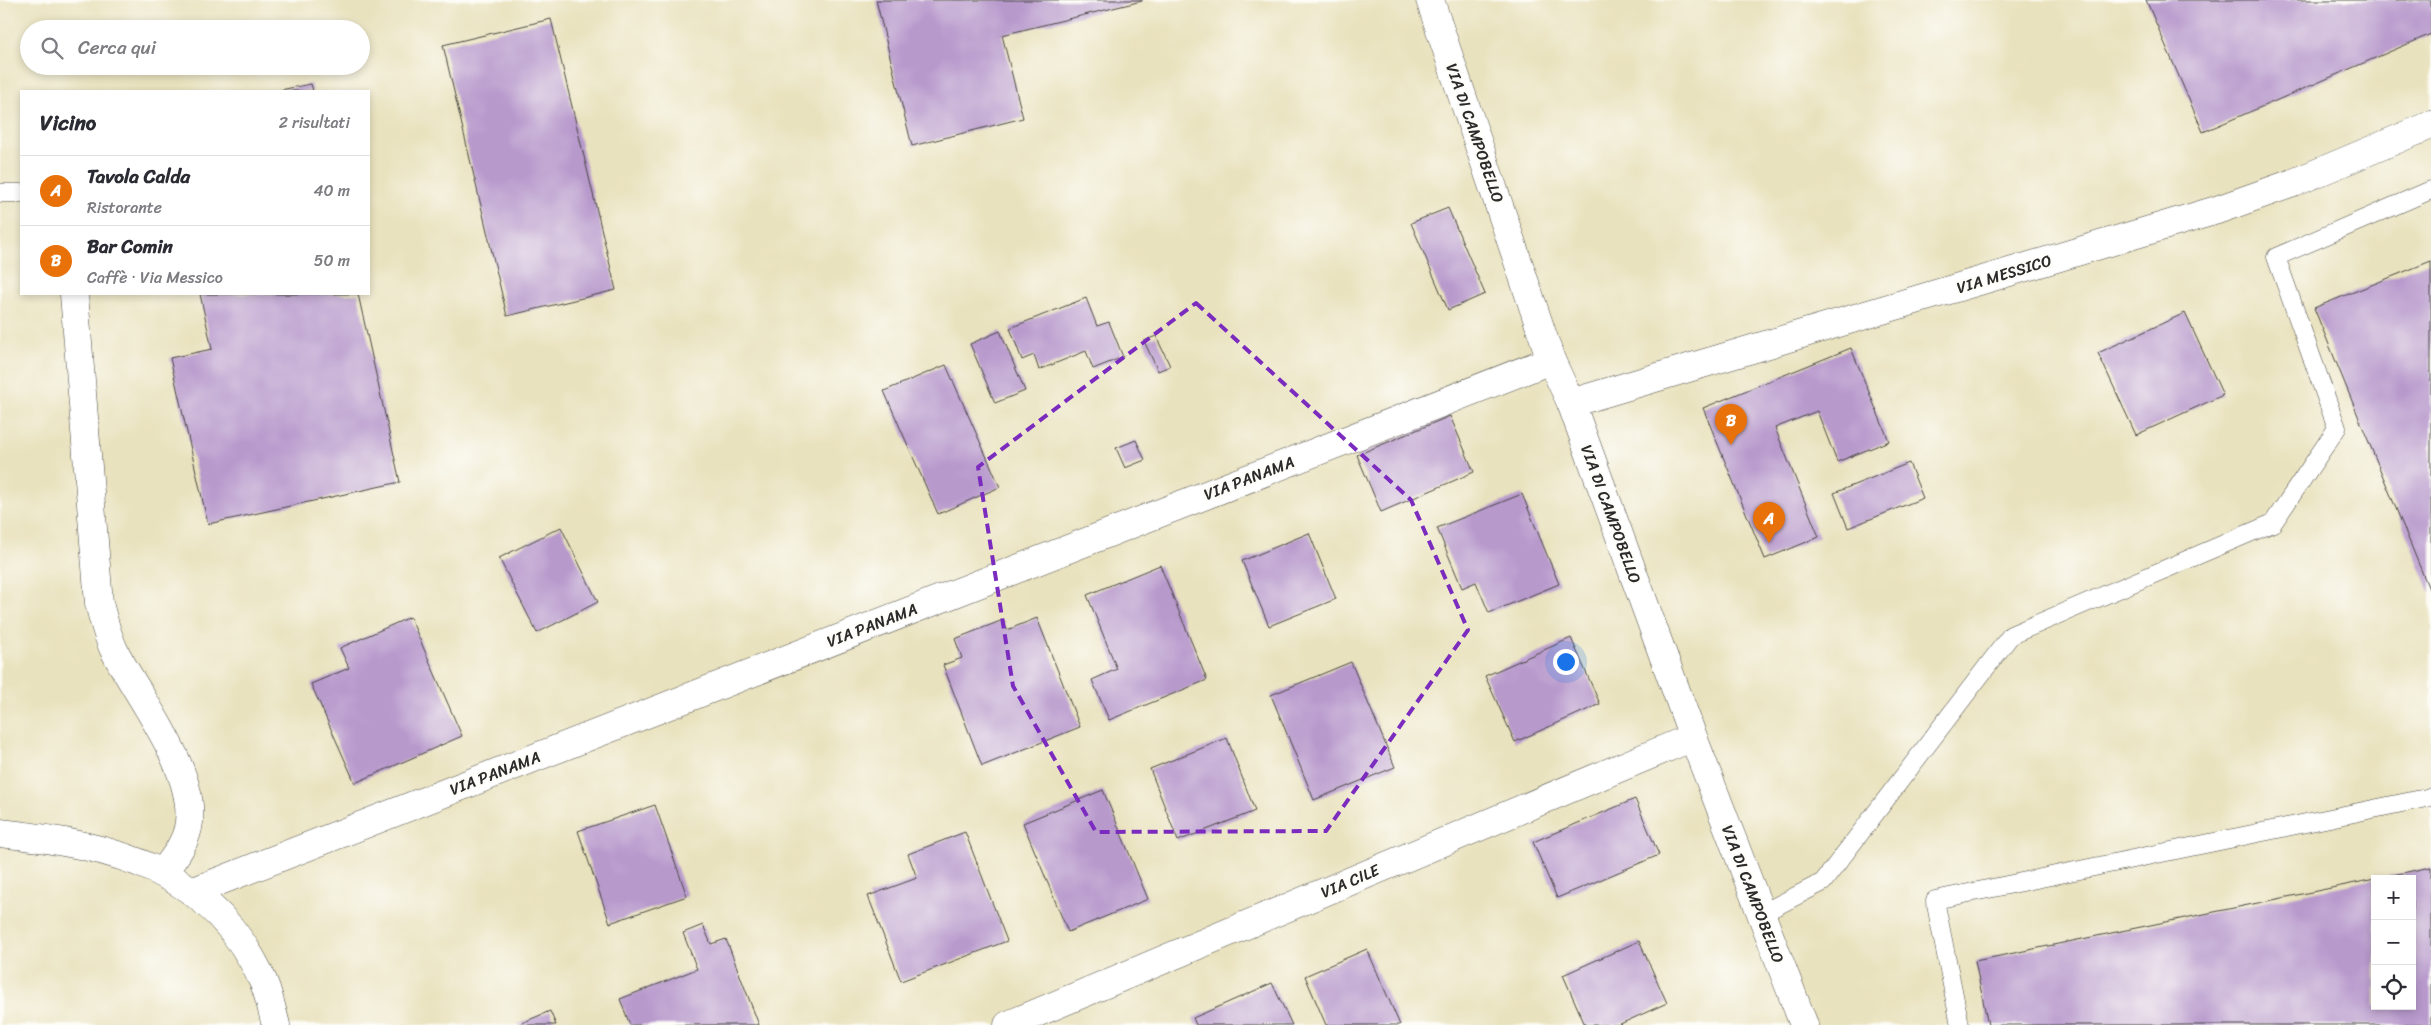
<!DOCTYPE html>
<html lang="it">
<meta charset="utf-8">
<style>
:root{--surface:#fff;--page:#f2f2f3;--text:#2b2b33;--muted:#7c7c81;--line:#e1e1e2;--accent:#b45309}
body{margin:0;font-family:Sriracha,sans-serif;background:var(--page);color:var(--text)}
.controls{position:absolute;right:15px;bottom:15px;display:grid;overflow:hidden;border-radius:0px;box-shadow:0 2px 8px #0003}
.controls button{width:45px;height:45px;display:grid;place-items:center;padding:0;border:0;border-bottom:1px solid var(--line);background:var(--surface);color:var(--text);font:25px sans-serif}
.you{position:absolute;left:1565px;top:661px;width:18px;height:18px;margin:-12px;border:4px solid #fff;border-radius:50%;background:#1a73e8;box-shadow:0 0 0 8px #1a73e833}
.badge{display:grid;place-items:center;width:32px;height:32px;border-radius:50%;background:var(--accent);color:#fff;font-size:16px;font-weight:700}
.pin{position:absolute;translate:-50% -41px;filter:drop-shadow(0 1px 2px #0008)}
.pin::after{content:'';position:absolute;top:26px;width:18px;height:15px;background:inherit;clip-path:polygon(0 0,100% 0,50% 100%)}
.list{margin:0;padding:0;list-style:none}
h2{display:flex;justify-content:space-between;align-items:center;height:65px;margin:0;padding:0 20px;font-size:21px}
h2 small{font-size:16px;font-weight:400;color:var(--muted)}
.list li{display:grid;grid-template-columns:32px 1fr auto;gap:15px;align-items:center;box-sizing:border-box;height:70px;padding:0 20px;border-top:1px solid var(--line)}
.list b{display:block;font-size:19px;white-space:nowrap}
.list p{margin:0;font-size:16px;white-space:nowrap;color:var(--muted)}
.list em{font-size:16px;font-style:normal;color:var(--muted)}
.icon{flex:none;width:28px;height:28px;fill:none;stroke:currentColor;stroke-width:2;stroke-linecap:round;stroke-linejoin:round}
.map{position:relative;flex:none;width:2431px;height:1025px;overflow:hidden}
.search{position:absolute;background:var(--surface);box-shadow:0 2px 8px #0003;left:20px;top:20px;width:350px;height:55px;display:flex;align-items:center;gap:12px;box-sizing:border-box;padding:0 18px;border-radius:28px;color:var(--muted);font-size:19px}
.panel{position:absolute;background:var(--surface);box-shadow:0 2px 8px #0003;left:20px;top:90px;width:350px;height:205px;border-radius:0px}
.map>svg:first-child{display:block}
.building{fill:#b799cc}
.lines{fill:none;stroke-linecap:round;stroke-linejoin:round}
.service-casing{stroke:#484641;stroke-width:19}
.minor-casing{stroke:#484641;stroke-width:29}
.tertiary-casing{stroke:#484641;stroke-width:29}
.service{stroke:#fff;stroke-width:18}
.minor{stroke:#fff;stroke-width:28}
.tertiary{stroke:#fff;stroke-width:28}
.marked{fill:none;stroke:#7b2cbf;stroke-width:4;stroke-dasharray:10 6;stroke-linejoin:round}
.labels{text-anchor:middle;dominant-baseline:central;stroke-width:4;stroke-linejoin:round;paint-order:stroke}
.street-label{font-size:16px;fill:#2b2b2b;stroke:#fdfcf7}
</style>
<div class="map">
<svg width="2431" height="1025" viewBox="0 0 2431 1025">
<rect width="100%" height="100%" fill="#fdfcf7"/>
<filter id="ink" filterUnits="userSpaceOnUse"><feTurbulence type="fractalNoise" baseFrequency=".02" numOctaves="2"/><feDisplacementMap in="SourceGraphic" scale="10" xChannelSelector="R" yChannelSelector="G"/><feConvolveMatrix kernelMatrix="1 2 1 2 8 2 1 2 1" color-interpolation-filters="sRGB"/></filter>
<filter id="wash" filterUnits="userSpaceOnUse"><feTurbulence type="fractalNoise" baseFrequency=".0096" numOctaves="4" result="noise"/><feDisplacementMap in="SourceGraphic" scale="20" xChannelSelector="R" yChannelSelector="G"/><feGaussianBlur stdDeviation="1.12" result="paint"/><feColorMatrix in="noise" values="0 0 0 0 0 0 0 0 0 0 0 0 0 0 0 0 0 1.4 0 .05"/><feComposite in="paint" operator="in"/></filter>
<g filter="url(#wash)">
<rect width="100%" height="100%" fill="#e9e2be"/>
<g id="blocks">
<!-- building -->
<path class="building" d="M876 0H1142V1L1002 35 1023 118 912 146Z
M2146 0H2431V34L2203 132Z
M551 19 616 290 507 316 443 45Z
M311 84 313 91H280V90Z
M1448 208 1485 294 1448 310 1411 223Z
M2431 261V594L2314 308Z
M200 294H358L400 482 208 524 170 358 212 349Z
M1086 298 1097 326 1109 322 1123 357 1093 369 1086 351 1039 370 1034 355 1022 360 1010 328Z
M2185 313 2223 395 2136 435 2098 353Z
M1000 331 1025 391 995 403 970 344Z
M1156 336 1170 366 1158 371 1144 341Z
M1851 348 1889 441 1837 462 1817 411 1775 428 1819 537 1765 559 1703 408Z
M946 365 1000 487 938 514 884 391Z
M1450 416 1474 472 1381 512 1357 455Z
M1136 440 1145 460 1125 468 1116 448Z
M1909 463 1923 498 1848 528 1834 493Z
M1522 494 1559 584 1489 613 1476 582 1462 588 1437 528Z
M561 527 598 602 537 633 499 558Z
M1309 533 1336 599 1269 626 1242 561Z
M1160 565 1207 680 1109 720 1092 680 1117 669 1087 595Z
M410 617 462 736 355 783 311 684 349 668 340 648Z
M1037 618 1080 727 982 766 943 665 962 658 955 639 1003 620 1007 630Z
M1571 638 1600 704 1515 742 1485 676Z
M1351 662 1395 767 1314 800 1271 695Z
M1227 738 1255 811 1178 841 1150 769Z
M1103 790 1148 899 1068 932 1023 823Z
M1635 799 1659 855 1557 898 1533 842Z
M655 805 687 896 610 923 578 831Z
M965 832 1007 941 901 981 868 896 917 878 908 854Z
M2431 867V1025H1988L1975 961 2375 879V1006H2412V879L2378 878Z
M703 925 711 944 726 939 759 1025H630L620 999 697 969 683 933Z
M1639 941 1667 1003 1618 1025H1585L1563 975Z
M1367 949 1400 1025H1326L1305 976Z
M1272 983 1292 1025H1196L1193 1018Z
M550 1011 556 1025H517Z"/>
</g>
</g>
<g filter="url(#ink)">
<use href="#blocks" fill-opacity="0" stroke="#484641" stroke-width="1"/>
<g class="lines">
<defs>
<path id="service" d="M0 193H21
M1761 914 1823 882 2011 635 2273 523 2337 428 2276 257 2431 190
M1960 1025 1935 900 2431 797"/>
<path id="minor" d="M74 294 99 603C103 619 107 635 114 650 138 697 195 768 189 822 187 841 175 857 163 872
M1571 403 2217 210 2293 183 2431 125
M194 891 1551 360
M1008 1025 1693 737"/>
<path id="tertiary" d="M1430 0 1551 360 1571 403 1693 737 1804 1025
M0 833C112 845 213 869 263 981 269 994 272 1011 276 1025"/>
</defs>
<!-- service casing -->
<use href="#service" class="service-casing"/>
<!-- minor casing -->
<use href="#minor" class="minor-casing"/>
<!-- tertiary casing -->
<use href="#tertiary" class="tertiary-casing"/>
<!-- service -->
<use href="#service" class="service"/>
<!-- minor -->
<use href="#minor" class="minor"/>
<!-- tertiary -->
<use href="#tertiary" class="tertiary"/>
</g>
</g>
<!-- marked area -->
<path class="marked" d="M1196 303 1411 500 1468 630 1326 831 1096 832 1013 686 978 467Z"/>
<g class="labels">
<!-- street labels -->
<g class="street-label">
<text transform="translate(1475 133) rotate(71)">VIA DI CAMPOBELLO</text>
<text transform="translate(2004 274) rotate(-17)">VIA MESSICO</text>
<text transform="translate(1249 478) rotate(-21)">VIA PANAMA</text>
<text transform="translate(1611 514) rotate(70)">VIA DI CAMPOBELLO</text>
<text transform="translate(872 625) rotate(-21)">VIA PANAMA</text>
<text transform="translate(495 773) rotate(-21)">VIA PANAMA</text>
<text transform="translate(1350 881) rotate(-23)">VIA CILE</text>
<text transform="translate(1753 894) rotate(69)">VIA DI CAMPOBELLO</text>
</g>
</g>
</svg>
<div class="controls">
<button>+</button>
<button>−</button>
<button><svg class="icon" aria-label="locate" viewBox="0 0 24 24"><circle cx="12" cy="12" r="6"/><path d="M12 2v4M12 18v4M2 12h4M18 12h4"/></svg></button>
</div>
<div class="you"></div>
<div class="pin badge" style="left:1769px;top:543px;background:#e8710a">A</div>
<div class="pin badge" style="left:1731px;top:445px;background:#e8710a">B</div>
<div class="search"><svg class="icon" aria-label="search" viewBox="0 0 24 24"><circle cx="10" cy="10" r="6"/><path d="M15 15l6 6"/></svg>Cerca qui</div>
<section class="panel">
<h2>Vicino<small>2 risultati</small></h2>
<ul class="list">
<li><span class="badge" style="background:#e8710a">A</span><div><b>Tavola Calda</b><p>Ristorante</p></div><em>40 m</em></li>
<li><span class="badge" style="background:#e8710a">B</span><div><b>Bar Comin</b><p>Caffè · Via Messico</p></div><em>50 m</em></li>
</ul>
</section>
</div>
